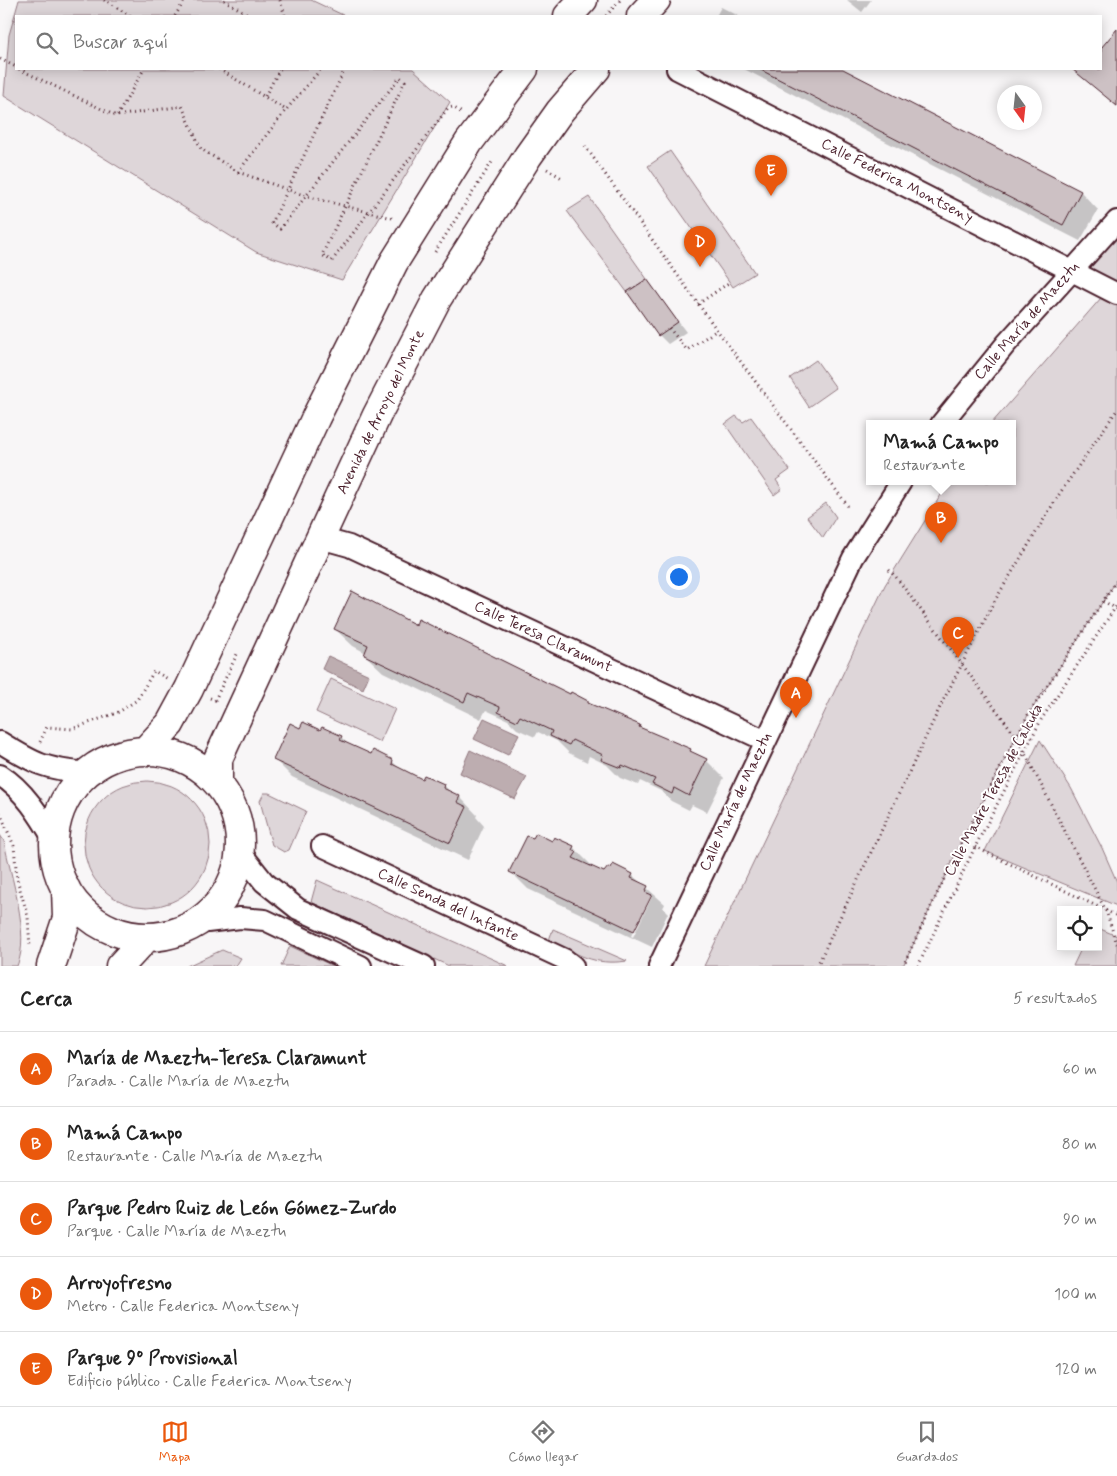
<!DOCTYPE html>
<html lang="es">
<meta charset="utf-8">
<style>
:root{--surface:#fff;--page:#f6f6f6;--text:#222;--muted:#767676;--line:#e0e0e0;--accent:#ea580c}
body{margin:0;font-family:Mynerve,sans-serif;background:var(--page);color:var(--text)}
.controls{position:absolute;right:15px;bottom:15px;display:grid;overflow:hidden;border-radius:0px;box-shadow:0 2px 12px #0003}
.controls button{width:45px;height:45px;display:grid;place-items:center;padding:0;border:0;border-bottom:1px solid var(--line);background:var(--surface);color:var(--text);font:25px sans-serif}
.compass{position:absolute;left:997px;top:85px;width:45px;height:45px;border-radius:50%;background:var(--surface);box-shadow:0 2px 12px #0003;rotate:165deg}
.you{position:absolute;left:678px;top:576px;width:18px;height:18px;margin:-12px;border:4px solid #fff;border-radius:50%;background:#1a73e8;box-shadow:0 0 0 8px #1a73e833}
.badge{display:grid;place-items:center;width:32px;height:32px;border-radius:50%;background:var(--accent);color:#fff;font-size:16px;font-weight:700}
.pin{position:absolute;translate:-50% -41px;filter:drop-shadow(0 1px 2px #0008)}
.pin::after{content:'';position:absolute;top:26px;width:18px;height:15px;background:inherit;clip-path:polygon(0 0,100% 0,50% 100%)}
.popup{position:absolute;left:866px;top:420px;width:150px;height:65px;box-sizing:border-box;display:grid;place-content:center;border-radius:0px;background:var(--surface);filter:drop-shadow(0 1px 4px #0005);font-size:16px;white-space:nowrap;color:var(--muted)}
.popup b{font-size:19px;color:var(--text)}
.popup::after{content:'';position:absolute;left:50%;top:100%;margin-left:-10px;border:10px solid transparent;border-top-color:var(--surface)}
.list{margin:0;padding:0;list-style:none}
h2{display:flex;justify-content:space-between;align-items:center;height:65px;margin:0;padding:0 20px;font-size:21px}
h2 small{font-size:16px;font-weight:400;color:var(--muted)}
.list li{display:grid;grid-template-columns:32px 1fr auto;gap:15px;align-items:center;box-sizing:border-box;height:75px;padding:0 20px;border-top:1px solid var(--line)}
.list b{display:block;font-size:19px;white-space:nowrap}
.list p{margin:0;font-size:16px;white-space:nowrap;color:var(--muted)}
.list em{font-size:16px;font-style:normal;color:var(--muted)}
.icon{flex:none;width:28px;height:28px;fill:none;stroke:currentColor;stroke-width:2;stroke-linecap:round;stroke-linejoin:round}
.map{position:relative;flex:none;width:1117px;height:966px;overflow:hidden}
.search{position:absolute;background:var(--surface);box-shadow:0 2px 12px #0003;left:15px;right:15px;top:15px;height:55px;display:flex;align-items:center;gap:12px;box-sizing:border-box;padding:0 18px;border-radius:0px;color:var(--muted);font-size:19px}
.sheet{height:440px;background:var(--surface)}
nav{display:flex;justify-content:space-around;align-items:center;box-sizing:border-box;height:70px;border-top:1px solid var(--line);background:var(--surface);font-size:14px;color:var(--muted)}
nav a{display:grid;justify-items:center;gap:2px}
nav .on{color:var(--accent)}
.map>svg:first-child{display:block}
.green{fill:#ded6d9;stroke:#947a82}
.water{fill:#bdadb0;stroke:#8f747b}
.shadow{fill:#0003;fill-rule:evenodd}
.building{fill:#cdc1c4;stroke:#4a1f2b}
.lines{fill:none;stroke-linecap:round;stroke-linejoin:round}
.street-casing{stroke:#4a1f2b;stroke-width:24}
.secondary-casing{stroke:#4a1f2b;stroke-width:31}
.path{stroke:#4a1f2b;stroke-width:3;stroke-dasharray:1 4;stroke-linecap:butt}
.street{stroke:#fff;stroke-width:20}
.secondary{stroke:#fff;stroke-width:28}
.labels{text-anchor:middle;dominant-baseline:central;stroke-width:4;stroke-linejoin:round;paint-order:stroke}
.street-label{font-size:15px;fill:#4a1f2b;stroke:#fff}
</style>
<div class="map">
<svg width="1117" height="966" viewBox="0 0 1117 966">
<rect width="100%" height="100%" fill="#f8f6f7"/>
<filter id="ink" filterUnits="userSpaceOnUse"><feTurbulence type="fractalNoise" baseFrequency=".02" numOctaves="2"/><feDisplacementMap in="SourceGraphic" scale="10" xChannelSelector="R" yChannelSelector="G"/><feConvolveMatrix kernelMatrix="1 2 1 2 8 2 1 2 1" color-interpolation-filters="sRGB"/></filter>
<g filter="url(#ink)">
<!-- green -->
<path class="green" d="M19 0H311L345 16H16V69H413L450 102 342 280 256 252 4 96 9 35Z
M670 151 755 273 733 287 648 166Z
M589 197 647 279 627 292 567 211Z
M1117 221V580L1028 715 962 841 903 966H704L885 585 949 482H1012V424H991L1108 290 1072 270Z
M816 360 836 388 809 407 790 378Z
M736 416 743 422 751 417 790 470 776 480 782 489 774 495 725 424Z
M826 503 836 517 823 538 807 517Z
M331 679 395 709 380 742 316 712Z
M1040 740 1071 788 1102 848 1117 882V906L985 851Z
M84 844a63 63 0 1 1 126 0a63 63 0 1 1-126 0Z
M264 793H269L306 811 289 850 284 852 272 845 260 801Z
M0 835 4 841C10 875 31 934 17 966H0Z
M317 880 508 966H449L311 902Z
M1098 928 1117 936V966H1073L1082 947H1098Z
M553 929 627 961C593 966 578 954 549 940Z
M290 946 333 966H281Z
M222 950 241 958 236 966H187Z"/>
<!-- water -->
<path class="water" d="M328 656 369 675 363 689 322 669Z
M484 718 519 734 508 755 474 739Z
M470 750 527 777 515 799 460 773Z"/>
<!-- shadow -->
<path class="shadow" d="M847 0H871L862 12Z
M721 7 739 16H716Z
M1117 31V107L1081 74 1085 69H1101V50Z
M744 69H841L1081 192 1098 210 1080 241Z
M647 280 686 332 668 344 659 335Z
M417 626 570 696 588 702 592 706 640 726 645 732 674 742 706 760 724 778 707 812 692 805 689 810 671 801 661 791 640 781 638 785 620 778 607 765 589 756 587 762 569 753 557 741 538 732 535 737 517 729 508 720 486 710 481 719 383 672 365 655 366 653 353 646 335 629Z
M301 729 341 737 350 746 372 756 392 761 401 770 423 781 444 785 452 794 460 797 477 815 476 817 484 826 468 860 292 777 274 759Z
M553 842 573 847 591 865 590 867 605 874 612 870 632 875 665 904 663 908 668 913 652 947 528 889 511 872ZM650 895 652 897 633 937 631 936Z"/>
<!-- building -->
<path class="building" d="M1117 29V106L1072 69H1101V48Z
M759 69H843L1081 191 1063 225Z
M647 279 678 322 658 336 627 292Z
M352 591 416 625 418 619 570 694 571 692 588 701V703L640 725 639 727 691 749 690 751 707 759 689 796 674 788 672 794 652 784 655 779 622 765 621 768 601 760 603 755 572 740 569 745 550 736 552 731 520 716 517 721 498 712 500 707 468 693 464 702 364 655 368 645 334 629Z
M303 722 320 730 322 727 342 736 340 740 371 754 373 750 393 760 392 764 422 779 424 775 444 784 443 788 460 796 457 802 467 807 450 843 273 760 290 723 300 728Z
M536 833 552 841 554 837 574 846 572 850 577 852 573 858 604 872 608 867 611 868 613 864 633 874 631 878 648 886 645 892 652 895 634 931 509 872 527 836 533 838Z"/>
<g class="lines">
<defs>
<path id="street" d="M677 69 1117 294
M941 424 1006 344 1117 221
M320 538 349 546 764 740
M0 742C35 764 45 769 87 773
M0 775C24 790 40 816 54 840
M322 846 564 959 573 966
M241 853 264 882 298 909 424 966
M199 923 240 918 265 920 361 966
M659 966 853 558 901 482"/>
<path id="secondary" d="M568 16 583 0
M641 16 656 0
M146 750 170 724 189 689 316 417 394 262 469 142 524 69
M54 844a93 93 0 1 1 186 0a93 93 0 1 1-186 0Z
M218 781V759L242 707 377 415 437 299 528 156 560 111 596 69
M51 966 67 918 66 889
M120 966 146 938"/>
</defs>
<!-- street casing -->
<use href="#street" class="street-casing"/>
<!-- secondary casing -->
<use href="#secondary" class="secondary-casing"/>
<!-- path -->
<path class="path" d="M104 0 131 16
M224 0 251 16
M280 0 285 16
M175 16 185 0
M606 16 620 0
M0 59 16 67
M19 69 116 116 182 106 201 149 238 172 286 110
M219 69 286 110 321 69
M345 69 272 223 280 229 400 77 405 81 322 255 332 261 448 108 453 107 462 113
M265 96 280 69
M117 116 144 69
M585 146 717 330 848 506
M547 169 562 178
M238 172 306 196 392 218
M435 252 492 162
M698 304 730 282
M669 328 687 350 717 330
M889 570 896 577 1016 736 1106 911 1117 944
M1103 601 1117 609
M210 698 215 700 237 654
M40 742 47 727 72 729 119 712 137 700 154 671 168 679
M0 813 14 846 17 879 28 917 30 948
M975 847 1117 916
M817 966 942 703 994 602 1058 496 1117 410
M903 966 962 841 1028 715 1117 580
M918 966 975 847 1041 720 1117 605"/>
<!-- street -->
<use href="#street" class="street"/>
<!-- secondary -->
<use href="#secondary" class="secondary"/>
</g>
</g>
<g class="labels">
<!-- street labels -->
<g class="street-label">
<text transform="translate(897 181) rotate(27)">Calle Federica Montseny</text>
<text transform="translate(1027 321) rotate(-49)">Calle María de Maeztu</text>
<text transform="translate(381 412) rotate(-64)">Avenida de Arroyo del Monte</text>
<text transform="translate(543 637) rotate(25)">Calle Teresa Claramunt</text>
<text transform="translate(994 790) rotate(-62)">Calle Madre Teresa de Calcuta</text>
<text transform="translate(736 802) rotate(-65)">Calle María de Maeztu</text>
<text transform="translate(448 905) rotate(25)">Calle Senda del Infante</text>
</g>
</g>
</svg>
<div class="controls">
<button><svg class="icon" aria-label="locate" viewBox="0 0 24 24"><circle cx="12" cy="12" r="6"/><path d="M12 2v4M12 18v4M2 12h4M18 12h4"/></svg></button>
</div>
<svg class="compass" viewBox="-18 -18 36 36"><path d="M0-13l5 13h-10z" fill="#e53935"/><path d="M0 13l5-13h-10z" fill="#767676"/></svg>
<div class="you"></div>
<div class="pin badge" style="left:796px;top:718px">A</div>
<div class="pin badge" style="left:941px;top:543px">B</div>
<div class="popup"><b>Mamá Campo</b>Restaurante</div>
<div class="pin badge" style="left:958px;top:658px">C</div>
<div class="pin badge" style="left:700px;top:267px">D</div>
<div class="pin badge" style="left:771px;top:196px">E</div>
<div class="search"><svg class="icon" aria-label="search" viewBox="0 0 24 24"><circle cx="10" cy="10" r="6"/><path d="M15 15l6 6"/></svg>Buscar aquí</div>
</div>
<section class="sheet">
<h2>Cerca<small>5 resultados</small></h2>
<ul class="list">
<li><span class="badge">A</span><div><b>María de Maeztu-Teresa Claramunt</b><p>Parada · Calle María de Maeztu</p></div><em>60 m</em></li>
<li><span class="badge">B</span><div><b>Mamá Campo</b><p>Restaurante · Calle María de Maeztu</p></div><em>80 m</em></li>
<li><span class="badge">C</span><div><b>Parque Pedro Ruiz de León Gómez-Zurdo</b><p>Parque · Calle María de Maeztu</p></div><em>90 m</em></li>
<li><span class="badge">D</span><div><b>Arroyofresno</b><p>Metro · Calle Federica Montseny</p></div><em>100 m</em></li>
<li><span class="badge">E</span><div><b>Parque 9º Provisional</b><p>Edificio público · Calle Federica Montseny</p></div><em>120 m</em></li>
</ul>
</section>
<nav>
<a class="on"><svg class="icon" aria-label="map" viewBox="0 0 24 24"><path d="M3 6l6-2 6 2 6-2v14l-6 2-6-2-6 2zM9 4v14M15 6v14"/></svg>Mapa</a>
<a><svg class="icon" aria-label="directions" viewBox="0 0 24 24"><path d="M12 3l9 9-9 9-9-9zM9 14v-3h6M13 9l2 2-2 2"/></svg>Cómo llegar</a>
<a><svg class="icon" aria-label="saved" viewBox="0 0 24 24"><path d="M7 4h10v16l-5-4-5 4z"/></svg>Guardados</a>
</nav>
